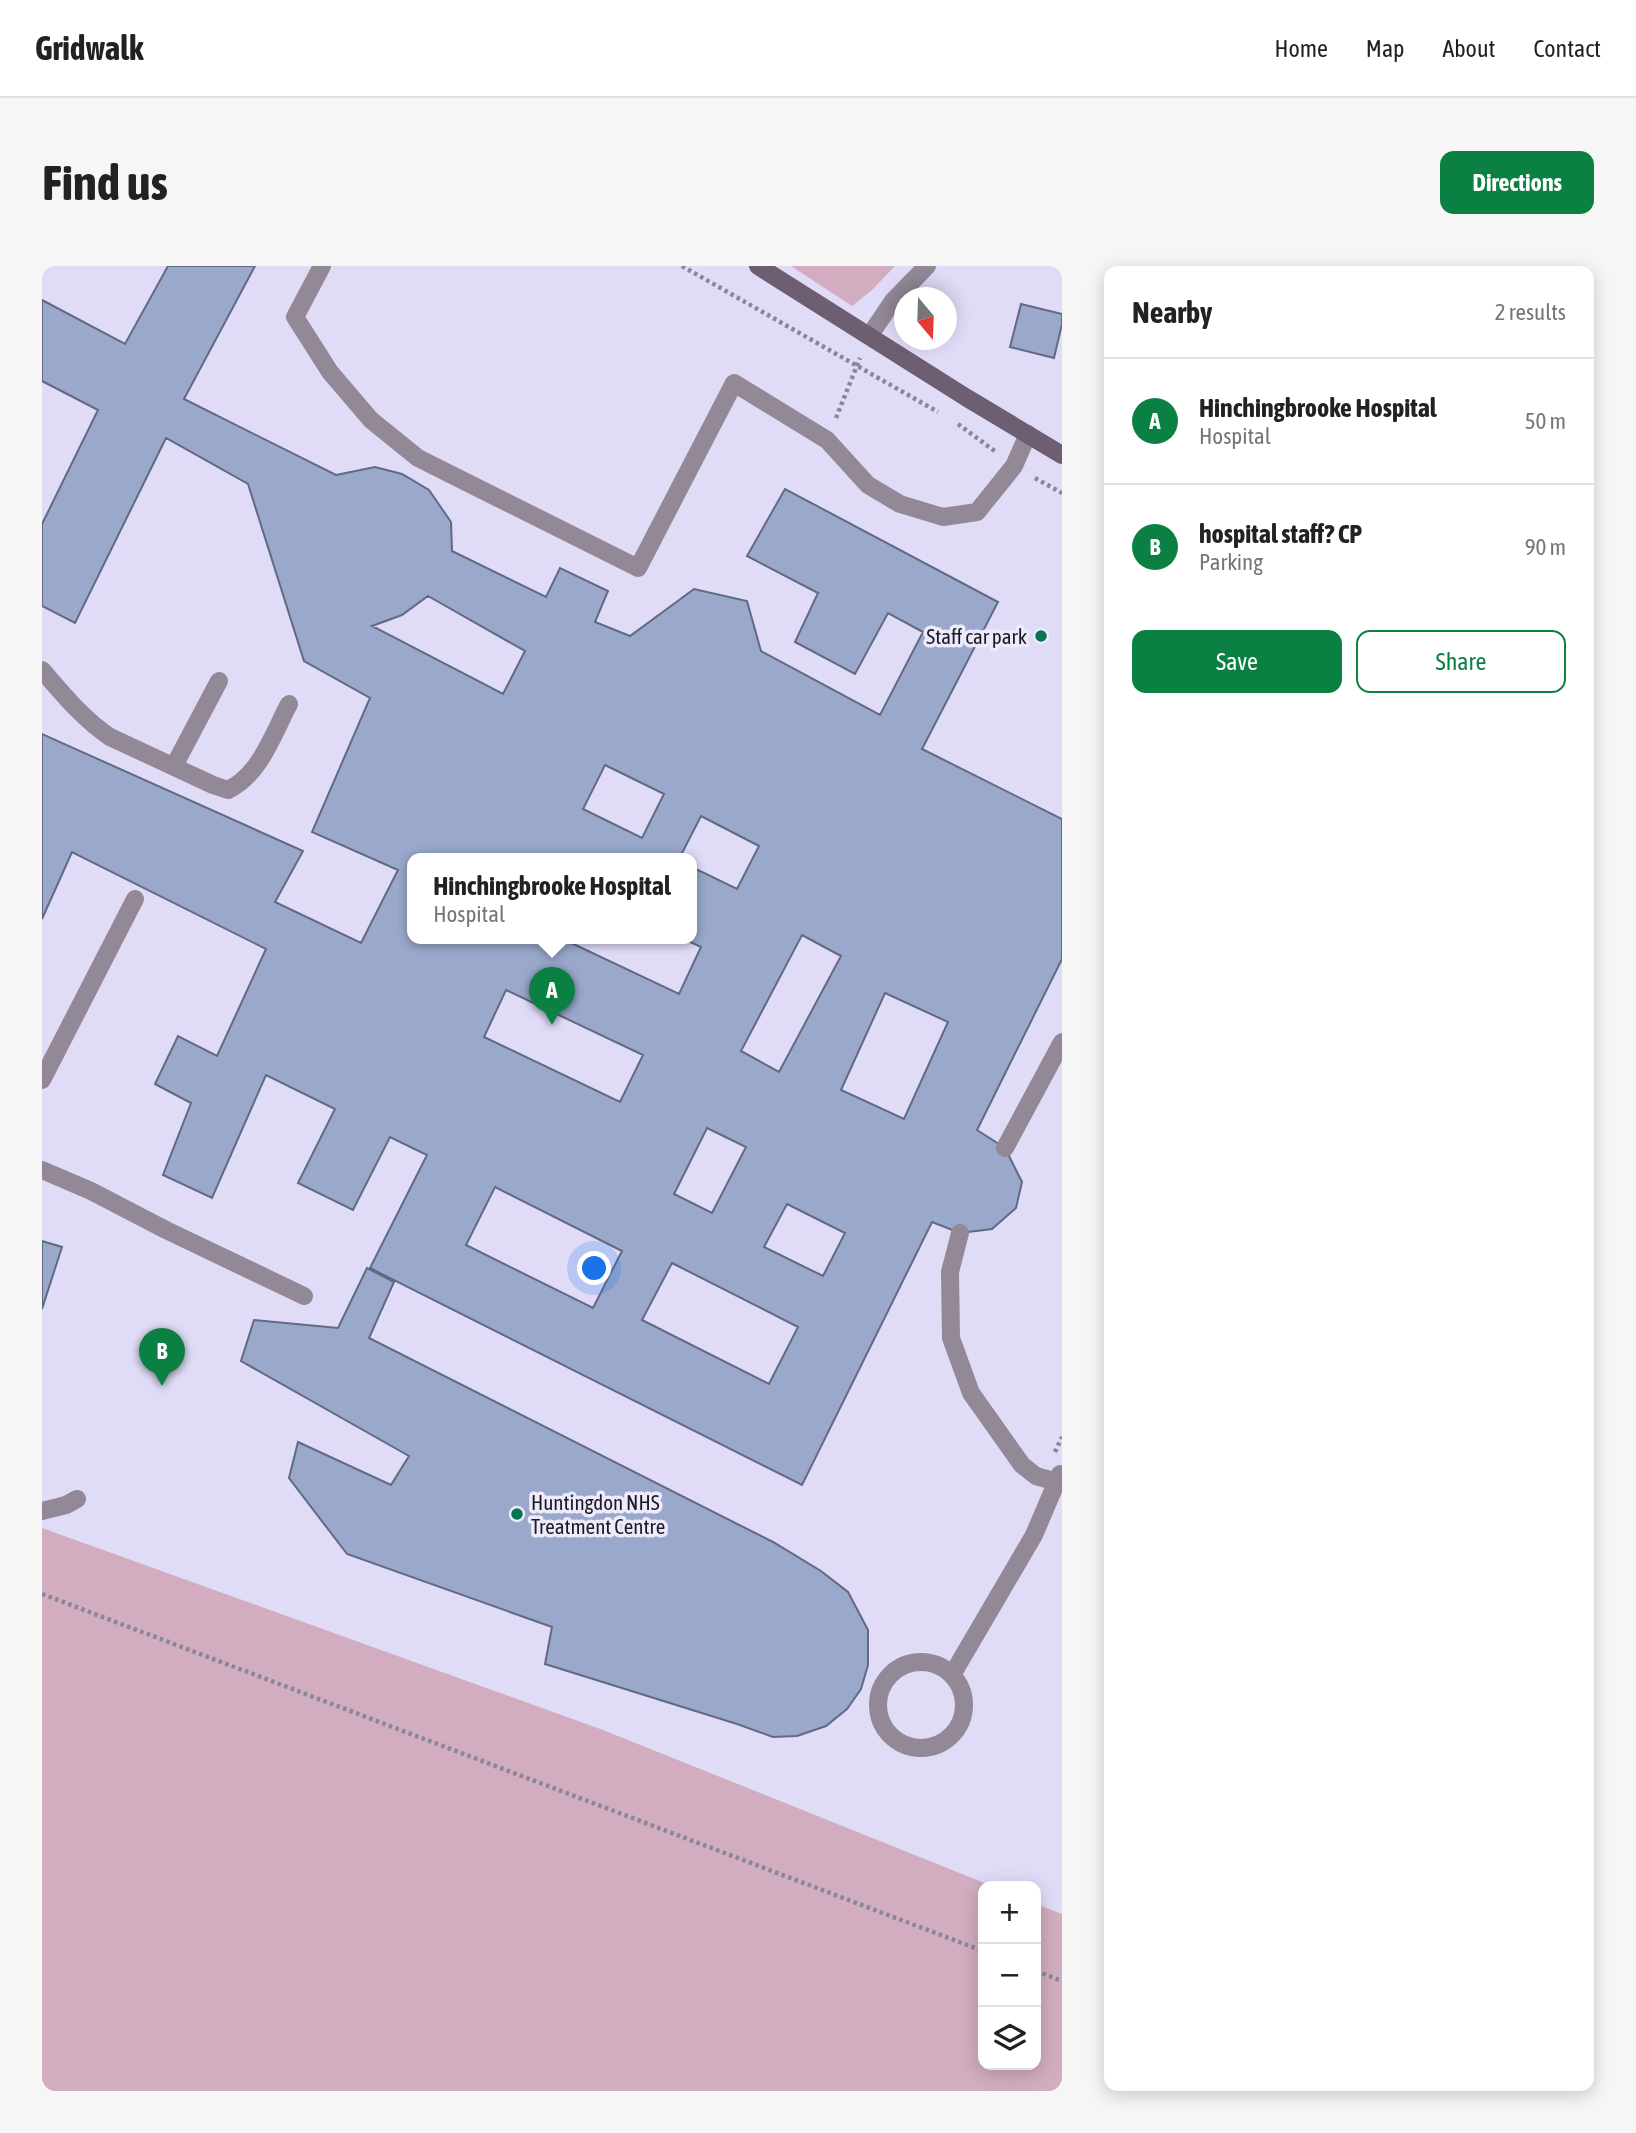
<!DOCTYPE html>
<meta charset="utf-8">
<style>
:root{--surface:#fff;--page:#f6f6f6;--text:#222;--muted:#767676;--line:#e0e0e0;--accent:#0b8043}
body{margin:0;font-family:"Asap Condensed",sans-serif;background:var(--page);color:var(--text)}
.controls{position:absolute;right:21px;bottom:21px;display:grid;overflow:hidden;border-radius:14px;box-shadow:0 4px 18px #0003}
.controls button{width:63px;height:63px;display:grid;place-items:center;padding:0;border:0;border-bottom:2px solid var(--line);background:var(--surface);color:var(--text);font:35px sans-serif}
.compass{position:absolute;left:852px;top:21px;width:63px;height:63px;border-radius:50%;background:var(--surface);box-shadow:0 4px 18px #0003;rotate:161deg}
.you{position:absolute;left:553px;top:1003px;width:24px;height:24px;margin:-18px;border:5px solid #fff;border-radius:50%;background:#1a73e8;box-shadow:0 0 0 10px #1a73e833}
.badge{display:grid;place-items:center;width:46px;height:46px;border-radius:50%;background:var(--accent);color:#fff;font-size:23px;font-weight:700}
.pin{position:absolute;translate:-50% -58px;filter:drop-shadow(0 2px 4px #0008)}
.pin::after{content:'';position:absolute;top:37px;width:24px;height:21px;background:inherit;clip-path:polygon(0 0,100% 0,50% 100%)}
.popup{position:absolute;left:365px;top:587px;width:290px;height:91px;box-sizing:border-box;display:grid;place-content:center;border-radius:14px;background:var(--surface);filter:drop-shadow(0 2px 5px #0005);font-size:23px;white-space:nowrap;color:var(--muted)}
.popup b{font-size:26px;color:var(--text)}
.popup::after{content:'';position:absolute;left:50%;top:100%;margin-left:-14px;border:14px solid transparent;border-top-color:var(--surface)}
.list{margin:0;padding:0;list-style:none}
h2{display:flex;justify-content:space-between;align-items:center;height:91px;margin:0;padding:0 28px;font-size:30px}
h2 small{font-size:23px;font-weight:400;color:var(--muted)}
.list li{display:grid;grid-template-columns:46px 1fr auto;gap:21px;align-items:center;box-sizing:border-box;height:126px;padding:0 28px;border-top:2px solid var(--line)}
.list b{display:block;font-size:26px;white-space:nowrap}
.list p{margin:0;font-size:23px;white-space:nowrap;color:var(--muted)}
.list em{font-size:23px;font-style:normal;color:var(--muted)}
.actions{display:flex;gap:14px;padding:21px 28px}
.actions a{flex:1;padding:16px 0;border:2px solid var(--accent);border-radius:14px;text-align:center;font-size:24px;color:var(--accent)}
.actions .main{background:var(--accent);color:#fff}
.icon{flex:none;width:38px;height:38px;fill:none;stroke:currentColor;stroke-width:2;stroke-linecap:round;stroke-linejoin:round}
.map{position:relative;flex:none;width:1020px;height:1825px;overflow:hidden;border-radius:14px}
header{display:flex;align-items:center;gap:42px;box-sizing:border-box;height:98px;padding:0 35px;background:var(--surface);border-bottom:2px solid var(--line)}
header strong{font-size:33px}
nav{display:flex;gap:38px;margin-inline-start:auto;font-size:24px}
.intro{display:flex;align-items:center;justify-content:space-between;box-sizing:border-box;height:168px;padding:0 42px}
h1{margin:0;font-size:49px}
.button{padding:18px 32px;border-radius:14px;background:var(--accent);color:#fff;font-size:24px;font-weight:700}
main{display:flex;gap:42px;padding:0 42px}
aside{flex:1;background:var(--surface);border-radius:14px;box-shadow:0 4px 18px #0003}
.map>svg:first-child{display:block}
.green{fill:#d1adbf}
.building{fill:#99a8cb;stroke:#616a81;stroke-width:2;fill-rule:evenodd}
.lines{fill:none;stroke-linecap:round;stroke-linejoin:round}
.path{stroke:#89869a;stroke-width:4.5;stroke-dasharray:3.5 3.5;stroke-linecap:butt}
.lane{stroke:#938896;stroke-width:18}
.street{stroke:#938896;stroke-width:18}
.secondary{stroke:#6e5e72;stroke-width:18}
.poi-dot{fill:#057651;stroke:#edeafb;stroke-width:2.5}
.labels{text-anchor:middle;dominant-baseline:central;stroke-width:7;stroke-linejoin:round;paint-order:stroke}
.poi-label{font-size:21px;fill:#1b1923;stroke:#edeafb;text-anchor:end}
</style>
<header>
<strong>Gridwalk</strong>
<nav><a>Home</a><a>Map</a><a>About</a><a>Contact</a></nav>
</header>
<div class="intro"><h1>Find us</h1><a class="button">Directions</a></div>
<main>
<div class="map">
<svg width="1020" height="1825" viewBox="0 0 1020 1825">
<rect width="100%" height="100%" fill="#e0dbf7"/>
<!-- green -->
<path class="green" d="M749 0H853L830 24 810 40Z
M0 1262 561 1464 950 1620H941V1799H994V1638L1020 1648V1825H0Z"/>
<!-- building -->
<path class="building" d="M126 0H213L142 133 294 209 333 201 360 208 387 224 409 256 410 285 504 331 518 302 566 325 553 356 588 370 652 323 705 335 719 385 838 449 881 366 846 347 813 408 753 376 776 327 705 290 743 223 956 336 880 483 1020 553V693L935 864 963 882 980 916 974 942 950 963 918 967 890 956 760 1219 328 1002 385 889 348 871 311 944 256 917 293 843 224 809 170 932 121 909 149 837 113 818 136 770 175 790 224 683 30 586 0 653V468L261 585 233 636 319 677 356 604 270 566 328 432 262 395 206 218 124 172 33 357 0 340V258L56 144 0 115V34L83 78ZM386 330 483 385 461 428 330 360 360 349ZM563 499 622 528 600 572 541 543ZM659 550 717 580 695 623 650 601V673H642L659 681 637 728 521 673H370V593H637ZM760 669 799 690 737 806 699 785ZM464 724 601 789 578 836 442 771ZM843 727 906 756 862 853 799 824ZM665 862 704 881 670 947 632 928ZM453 921 580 985 551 1042 424 979ZM745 938 803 967 781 1010 722 981ZM630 997 756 1061 727 1118 600 1054Z
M979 38 1020 48V58L1012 92 968 81Z
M0 975 20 981 0 1043Z
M325 1002 352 1016 327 1072 731 1276 779 1305 806 1326 826 1364V1399L819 1423 805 1443 784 1460 755 1470 731 1471 695 1458 503 1398 510 1361 305 1288 247 1212 256 1176 349 1219 367 1190 199 1095 212 1054 296 1062Z"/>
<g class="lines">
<!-- path -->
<path class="path" d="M640 0 896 146
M794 152 818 92
M916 158 954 186
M993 212 1020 227
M1013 1186 1020 1171
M0 1328 941 1685
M994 1705 1020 1715"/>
<!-- lane -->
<path class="lane" d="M280 0 253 51 288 106 329 154 376 192 596 302 692 117 785 174 826 219 858 238 901 251 935 246 972 200 986 168
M0 404C21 428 41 453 68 471L171 519 186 524C218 509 231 468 247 438
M132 500 177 415
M0 814 93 633
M963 882 1020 776
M0 904 49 925 124 964 262 1030
M918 967 908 1006 909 1072 929 1127 980 1199 994 1210 1015 1216
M0 1245 24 1239 35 1233
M836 1439a43 43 0 1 1 86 0a43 43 0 1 1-86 0Z
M910 1409 992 1269 1018 1208"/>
<!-- street -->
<path class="street" d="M828 69 851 35 885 0"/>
<!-- secondary -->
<path class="secondary" d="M716 0 925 132 1020 189"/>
</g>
<!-- markers -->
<g class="poi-dot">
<circle cx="999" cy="370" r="7"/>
<circle cx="475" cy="1248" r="7"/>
</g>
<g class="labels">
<!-- poi labels -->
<g class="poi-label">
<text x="985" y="370">Staff car park</text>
<text x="489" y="1236" text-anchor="start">Huntingdon NHS<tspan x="489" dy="24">Treatment Centre</tspan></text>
</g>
</g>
</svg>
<div class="controls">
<button>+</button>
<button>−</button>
<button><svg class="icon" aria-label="layers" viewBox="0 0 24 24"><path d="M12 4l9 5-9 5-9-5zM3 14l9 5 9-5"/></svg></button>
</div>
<svg class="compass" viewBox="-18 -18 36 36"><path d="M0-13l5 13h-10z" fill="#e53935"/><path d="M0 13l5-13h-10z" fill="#767676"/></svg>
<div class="you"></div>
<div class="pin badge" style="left:510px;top:759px">A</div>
<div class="popup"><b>Hinchingbrooke Hospital</b>Hospital</div>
<div class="pin badge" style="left:120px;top:1120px">B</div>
</div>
<aside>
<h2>Nearby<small>2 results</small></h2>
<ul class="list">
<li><span class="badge">A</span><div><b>Hinchingbrooke Hospital</b><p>Hospital</p></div><em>50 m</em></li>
<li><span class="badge">B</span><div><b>hospital staff? CP</b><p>Parking</p></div><em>90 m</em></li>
</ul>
<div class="actions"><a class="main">Save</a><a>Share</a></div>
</aside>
</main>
